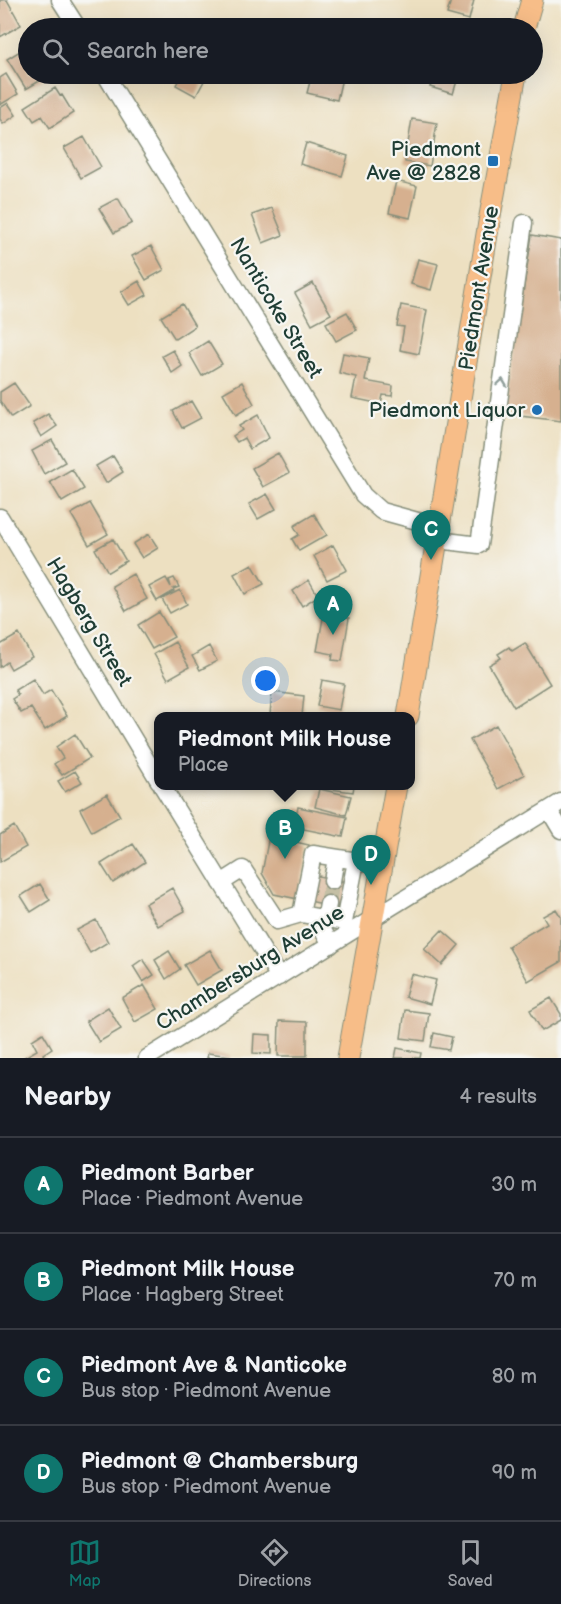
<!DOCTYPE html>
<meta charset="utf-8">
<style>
:root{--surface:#171b24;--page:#242831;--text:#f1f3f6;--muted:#9ea1a6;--line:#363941;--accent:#0f766e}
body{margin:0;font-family:"Balsamiq Sans",sans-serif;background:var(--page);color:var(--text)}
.you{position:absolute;left:266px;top:681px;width:21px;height:21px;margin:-15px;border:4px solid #fff;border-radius:50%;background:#1a73e8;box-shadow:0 0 0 9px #1a73e833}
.badge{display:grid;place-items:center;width:39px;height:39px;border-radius:50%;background:var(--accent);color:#fff;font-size:20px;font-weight:700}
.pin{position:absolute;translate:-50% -50px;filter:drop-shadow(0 2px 3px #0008)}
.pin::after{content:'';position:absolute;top:32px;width:21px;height:18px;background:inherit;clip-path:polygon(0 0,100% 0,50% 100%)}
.popup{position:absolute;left:154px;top:712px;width:261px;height:78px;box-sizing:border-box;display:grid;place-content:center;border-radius:12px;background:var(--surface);filter:drop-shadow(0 2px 4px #0005);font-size:20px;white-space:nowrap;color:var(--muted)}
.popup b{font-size:22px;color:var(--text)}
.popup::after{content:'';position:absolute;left:50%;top:100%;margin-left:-12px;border:12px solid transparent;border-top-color:var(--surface)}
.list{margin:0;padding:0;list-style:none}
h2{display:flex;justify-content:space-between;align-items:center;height:78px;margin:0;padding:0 24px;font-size:26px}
h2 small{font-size:20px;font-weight:400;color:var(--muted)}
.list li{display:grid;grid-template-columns:39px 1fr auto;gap:18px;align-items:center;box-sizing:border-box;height:96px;padding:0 24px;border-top:2px solid var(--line)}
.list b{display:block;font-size:22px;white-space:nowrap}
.list p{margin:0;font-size:20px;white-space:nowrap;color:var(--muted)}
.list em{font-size:20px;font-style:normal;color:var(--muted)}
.icon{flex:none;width:33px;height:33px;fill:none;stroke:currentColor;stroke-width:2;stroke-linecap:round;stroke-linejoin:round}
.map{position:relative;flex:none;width:561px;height:1058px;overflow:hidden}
.search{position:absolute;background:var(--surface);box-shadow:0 6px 24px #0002;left:18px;right:18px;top:18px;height:66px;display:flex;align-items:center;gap:15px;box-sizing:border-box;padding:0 21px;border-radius:33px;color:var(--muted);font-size:22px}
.sheet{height:462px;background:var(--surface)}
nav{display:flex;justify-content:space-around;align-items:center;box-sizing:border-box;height:84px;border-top:2px solid var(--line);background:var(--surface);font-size:16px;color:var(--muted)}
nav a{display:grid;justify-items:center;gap:3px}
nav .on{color:var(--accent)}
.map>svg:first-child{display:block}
.building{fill:#d6b08f}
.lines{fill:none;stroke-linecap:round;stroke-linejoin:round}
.minor-tunnel{stroke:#c4bfa5;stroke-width:16;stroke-dasharray:16 8;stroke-linecap:butt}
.minor-casing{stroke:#868e7a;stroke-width:19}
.major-casing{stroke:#868e7a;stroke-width:23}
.minor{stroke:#fff;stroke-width:16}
.major{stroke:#f7bd88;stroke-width:21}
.oneway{stroke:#8f9e9a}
.poi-dot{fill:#1f6fb2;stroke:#f6f6f2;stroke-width:2}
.labels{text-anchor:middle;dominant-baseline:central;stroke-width:4.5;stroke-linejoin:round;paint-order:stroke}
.poi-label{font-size:21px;fill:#1f3d34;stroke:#f6f6f2;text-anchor:end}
.street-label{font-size:21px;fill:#1f3d34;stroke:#f6f6f2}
</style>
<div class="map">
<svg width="561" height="1058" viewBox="0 0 561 1058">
<rect width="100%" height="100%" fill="#f6f6f2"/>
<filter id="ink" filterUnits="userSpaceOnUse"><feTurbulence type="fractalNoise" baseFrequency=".0167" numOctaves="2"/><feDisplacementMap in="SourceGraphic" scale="12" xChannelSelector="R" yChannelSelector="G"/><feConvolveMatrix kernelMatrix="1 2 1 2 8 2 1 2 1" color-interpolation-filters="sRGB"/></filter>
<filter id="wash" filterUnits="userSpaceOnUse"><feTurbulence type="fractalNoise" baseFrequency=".008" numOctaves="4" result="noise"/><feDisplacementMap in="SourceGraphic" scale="24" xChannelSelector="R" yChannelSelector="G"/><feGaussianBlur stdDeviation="1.35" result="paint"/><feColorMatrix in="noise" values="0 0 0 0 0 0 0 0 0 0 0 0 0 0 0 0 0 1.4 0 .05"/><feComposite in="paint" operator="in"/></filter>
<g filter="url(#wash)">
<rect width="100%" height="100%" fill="#ede0c1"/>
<g id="blocks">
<!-- building -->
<path class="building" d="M0 0H7L21 25 0 37Z
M451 0H474L469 20 447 14Z
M28 46V74H46L48 76 26 89 7 59Z
M6 74 18 94 0 105V78Z
M182 74H195L205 79 196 96 176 85Z
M312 74H323L342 78 337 100 307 93Z
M434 74H459L453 94 430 87Z
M55 88 60 96 62 95 73 113 50 128 42 116 34 121 25 107Z
M8 103 16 115 3 124 0 119V108Z
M412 119 437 123 430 166 405 162Z
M84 137 101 167 81 178 64 148Z
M306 143 348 156 342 176 300 164Z
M396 181 417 186 410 218 389 213Z
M118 198 132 223 114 233 99 208Z
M272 208 283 235 263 243 252 215Z
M532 235 561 240V421L504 414Z
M151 246 164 270 146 280 132 256Z
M418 259 438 264 431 290 411 284Z
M139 281 147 295 129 305 121 292Z
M313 283 331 314 312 324 295 293Z
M182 304 195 326 175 339 161 317Z
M401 305 427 310 419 354 400 350 404 327 397 326Z
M347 312 357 330 336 341 326 323Z
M208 341 222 364 202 376 189 353Z
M173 350 182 366 172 373 162 356Z
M343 353 369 358 365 381 393 386 392 396 383 395 381 404 352 398 356 377 339 373Z
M242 382 254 404 236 415 223 393Z
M14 383 30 406 11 418 0 401V392Z
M191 401 201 418 182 428 173 411Z
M48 414 57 426 41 437 33 423Z
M258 415 269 438 250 449 244 438 237 442 233 436 242 430 239 426Z
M52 440 65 462 44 474 32 451Z
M278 453 289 473 263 487 252 468Z
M113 456 123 472 106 483 96 466Z
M72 469 84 489 62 502 50 482Z
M267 494 276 509 258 519 249 504Z
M90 503 108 534 89 545 71 514Z
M314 514 327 535 299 551 292 539 299 535 294 526Z
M149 534 158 548 142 558 133 544Z
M113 539 126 561 108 572 95 549Z
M333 545 347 570 327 580 314 556Z
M252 564 264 584 245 594 234 574Z
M133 574 147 599 126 611 112 586Z
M166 578 171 587 169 580 174 578 179 587 173 589 174 591 157 601 149 587Z
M309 580 318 596 302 606 293 591Z
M180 590 187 604 170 613 162 599Z
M159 612 174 637 152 649 138 625Z
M324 613 349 618 342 661 332 660 333 654 317 651Z
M19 634 32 657 11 669 7 662 0 667V645Z
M175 642 189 667 168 679 154 654Z
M525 643 550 684 514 707 489 665 501 658 498 654 509 647 512 651Z
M209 646 217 661 200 670 192 656Z
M33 679 43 695 51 690 67 716 45 730 31 708 21 713 12 699 18 695 15 690Z
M322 680 344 684 339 710 317 706Z
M272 692 304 696 302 716 270 715Z
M496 725 524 775 498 789 470 740Z
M75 734 90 758 62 775 54 764 63 758 56 747Z
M75 771 82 782 65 792 58 781Z
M315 786H354L353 792 315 787Z
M319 789 351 796 346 815 315 807Z
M107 794 120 816 92 832 80 809Z
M298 807 347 817 343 837 294 827Z
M14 826 26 847 0 862V835Z
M269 836 309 845 298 899 274 894 262 873Z
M133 844 145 862 113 883 101 864Z
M314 875 351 883 346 909 309 901Z
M40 884 50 900 31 912 21 896Z
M172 888 185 911 158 926 145 904Z
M556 909 561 917V962L528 981 508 946 547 923 543 916Z
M96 920 108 942 90 953 77 930Z
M442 930 459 945 442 965 424 949Z
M210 950 222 970 196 985 184 965Z
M169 951 180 969 166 979 155 960Z
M143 959 154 975 143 982 133 966Z
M411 974 436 980 430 1004 405 997Z
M144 985 158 1009 135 1022 122 998Z
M551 998 561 1014V1020L542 1031 530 1010Z
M108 1007 121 1029 99 1042 86 1021Z
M405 1010 429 1013 425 1041 401 1038Z
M279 1021 307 1022V1056H278Z
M43 1033 52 1048 43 1054 45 1058H23L37 1050 32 1040Z
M434 1033 452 1037 449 1050 431 1047Z
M254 1034 271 1035V1054L253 1053Z
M397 1048 421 1053 420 1058H395Z
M208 1053 230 1056V1058H207Z"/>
</g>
</g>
<g filter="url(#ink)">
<use href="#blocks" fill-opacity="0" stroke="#868e7a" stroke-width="1.5"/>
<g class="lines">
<!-- minor-tunnel -->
<path class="minor-tunnel" d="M328 904 332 881"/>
<defs>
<path id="minor" d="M60 0 78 28
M105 74 363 495 381 511 421 522 440 525
M0 517 159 781
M438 540 479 545 524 223
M162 786 279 977
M549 810 561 830
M332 881 336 858
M221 883 243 869 277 921 301 914 344 922 356 861
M328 904 323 930 331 945
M301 914 313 854 383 865
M147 1058 561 802"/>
<path id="major" d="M524 28 532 0
M408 716 490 216 516 74
M348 1058 396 786"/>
</defs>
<!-- minor casing -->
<use href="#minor" class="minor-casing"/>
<!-- major casing -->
<use href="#major" class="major-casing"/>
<!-- minor -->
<use href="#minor" class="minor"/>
<!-- major -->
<use href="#major" class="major"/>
</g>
<!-- one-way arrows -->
<defs><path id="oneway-chevron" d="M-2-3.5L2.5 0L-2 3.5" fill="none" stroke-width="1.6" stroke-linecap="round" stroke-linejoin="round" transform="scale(1.5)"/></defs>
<use class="oneway" href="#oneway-chevron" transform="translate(502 383) rotate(-82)"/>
</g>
<!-- markers -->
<g class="poi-dot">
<rect x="487" y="155" width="12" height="12" rx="3"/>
<circle cx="537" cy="410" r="6"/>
</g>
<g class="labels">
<!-- poi labels -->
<g class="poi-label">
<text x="481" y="149">Piedmont<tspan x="481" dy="24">Ave @ 2828</tspan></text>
<text x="525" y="410">Piedmont Liquor</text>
</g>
<!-- street labels -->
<g class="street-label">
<text transform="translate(479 288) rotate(-81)">Piedmont Avenue</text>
<text transform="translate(276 308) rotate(59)">Nanticoke Street</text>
<text transform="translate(89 622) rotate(59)">Hagberg Street</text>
<text transform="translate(250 968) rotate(-32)">Chambersburg Avenue</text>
</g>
</g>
</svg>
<div class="you"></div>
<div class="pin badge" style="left:333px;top:635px">A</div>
<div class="pin badge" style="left:285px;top:859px">B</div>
<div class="popup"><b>Piedmont Milk House</b>Place</div>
<div class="pin badge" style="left:431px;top:560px">C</div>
<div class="pin badge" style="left:371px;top:885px">D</div>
<div class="search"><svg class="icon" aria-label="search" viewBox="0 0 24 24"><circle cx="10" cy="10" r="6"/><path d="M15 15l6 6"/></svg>Search here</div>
</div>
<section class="sheet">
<h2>Nearby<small>4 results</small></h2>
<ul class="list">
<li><span class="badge">A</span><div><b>Piedmont Barber</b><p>Place · Piedmont Avenue</p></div><em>30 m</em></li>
<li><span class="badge">B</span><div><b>Piedmont Milk House</b><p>Place · Hagberg Street</p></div><em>70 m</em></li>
<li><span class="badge">C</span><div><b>Piedmont Ave &amp; Nanticoke</b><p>Bus stop · Piedmont Avenue</p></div><em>80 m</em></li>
<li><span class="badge">D</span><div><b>Piedmont @ Chambersburg</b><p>Bus stop · Piedmont Avenue</p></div><em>90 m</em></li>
</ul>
</section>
<nav>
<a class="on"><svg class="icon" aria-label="map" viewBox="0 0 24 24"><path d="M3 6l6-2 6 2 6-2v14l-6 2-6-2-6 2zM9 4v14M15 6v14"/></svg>Map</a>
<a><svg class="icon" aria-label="directions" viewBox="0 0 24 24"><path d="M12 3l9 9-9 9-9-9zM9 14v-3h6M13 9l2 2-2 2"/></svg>Directions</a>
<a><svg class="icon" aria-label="saved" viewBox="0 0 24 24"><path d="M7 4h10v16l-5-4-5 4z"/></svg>Saved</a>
</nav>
